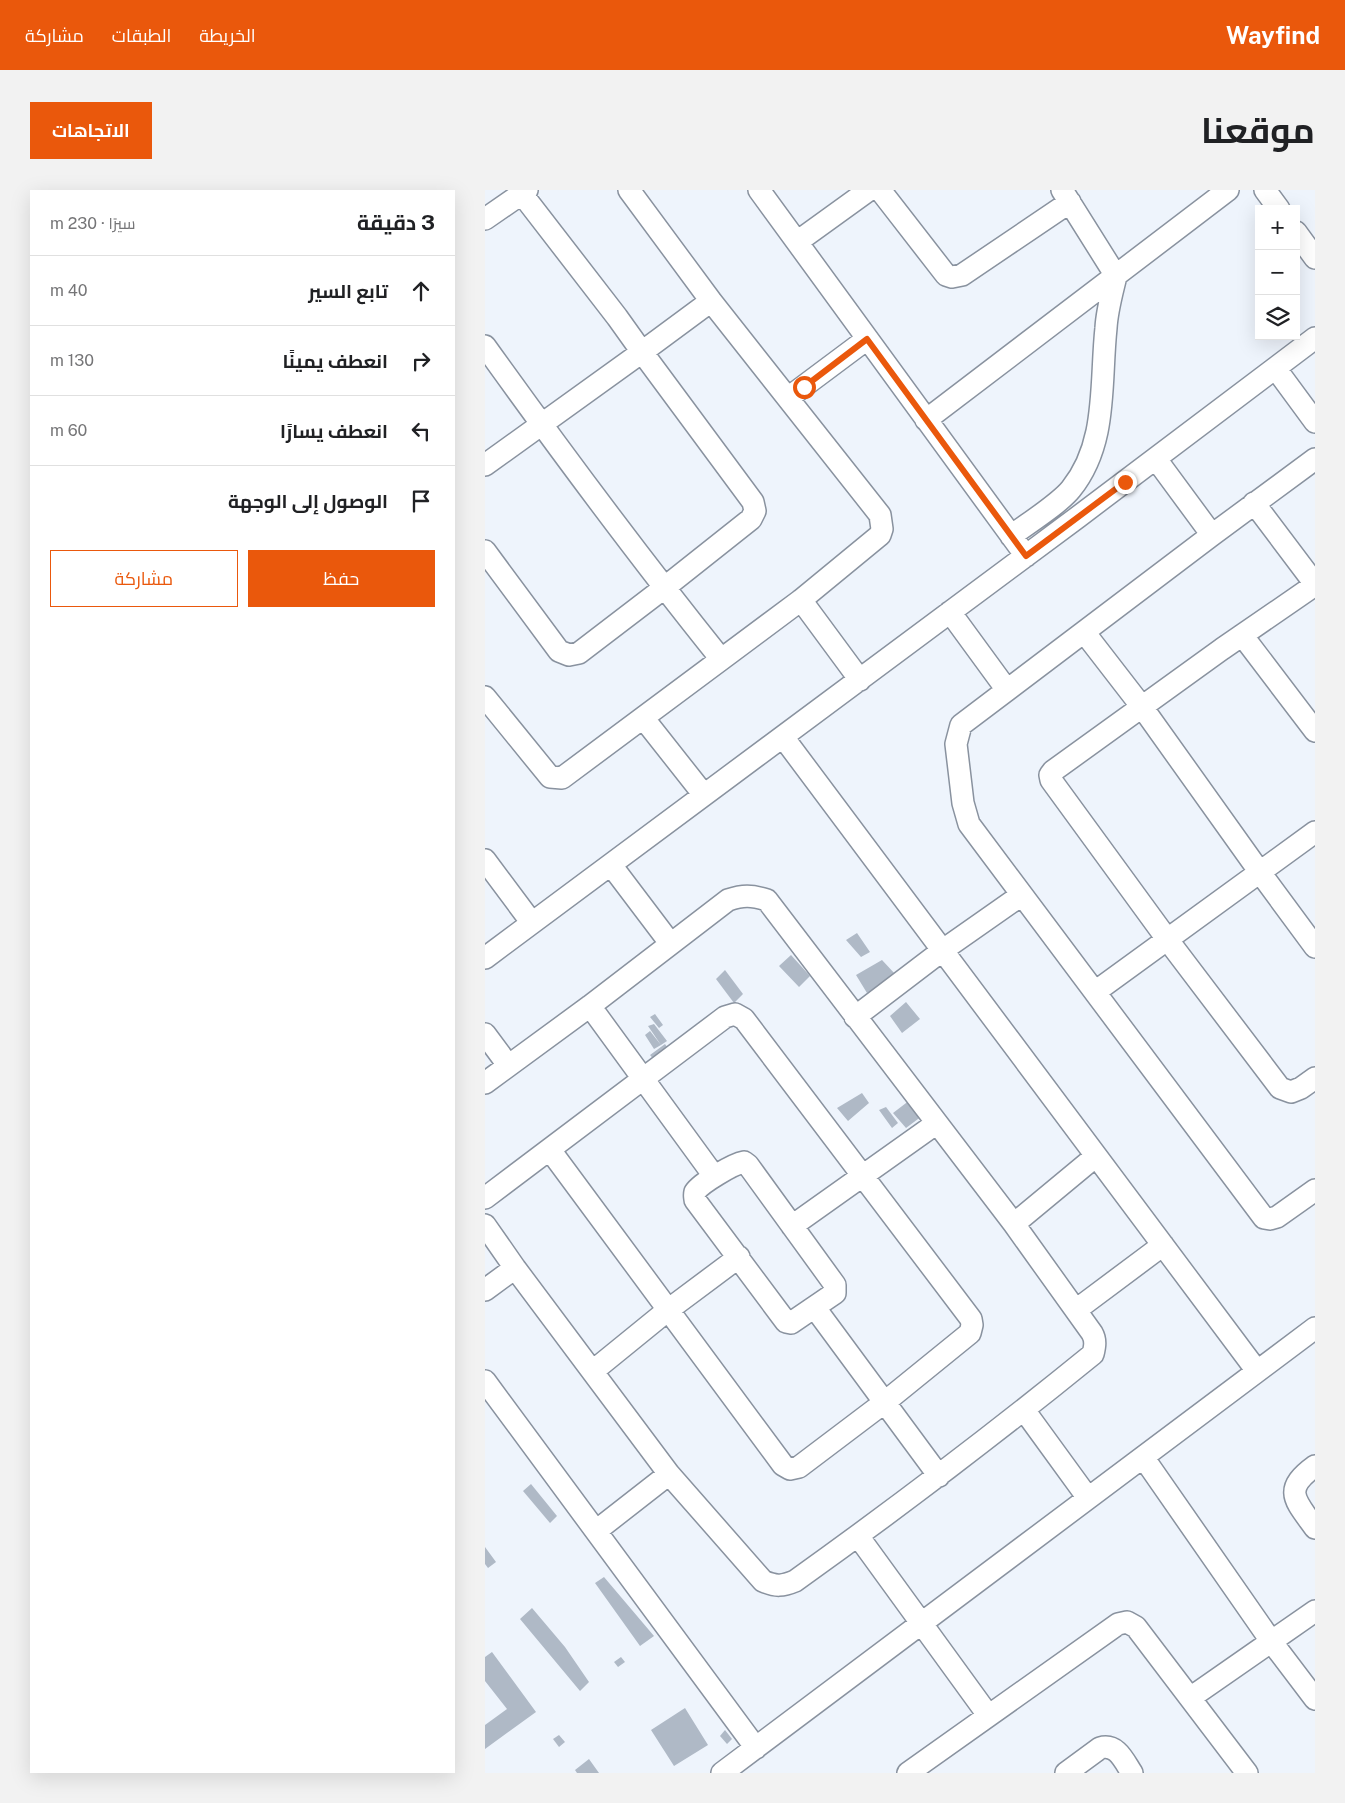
<!DOCTYPE html>
<html lang="ar">
<meta charset="utf-8">
<style>
:root{--surface:#fff;--page:#f2f2f2;--text:#202124;--muted:#757577;--line:#e0e0e0;--accent:#ea580c}
body{margin:0;font-family:"Public Sans",Cairo,sans-serif;background:var(--page);color:var(--text);direction:rtl}
.controls{position:absolute;right:15px;top:15px;display:grid;overflow:hidden;border-radius:0px;box-shadow:0 5px 20px #0002}
.controls button{width:45px;height:45px;display:grid;place-items:center;padding:0;border:0;border-bottom:1px solid var(--line);background:var(--surface);color:var(--text);font:25px sans-serif}
.stop{position:absolute;width:15px;height:15px;margin:-11px;border:4px solid #ea580c;border-radius:50%;background:#fff}
.stop.end{background:#ea580c;border-color:#fff;box-shadow:0 1px 5px #0008}
.list{margin:0;padding:0;list-style:none}
h2{display:flex;justify-content:space-between;align-items:center;height:65px;margin:0;padding:0 20px;font-size:21px}
h2 small{font-size:16px;font-weight:400;color:var(--muted)}
.list li{display:grid;grid-template-columns:32px 1fr auto;gap:15px;align-items:center;box-sizing:border-box;height:70px;padding:0 20px;border-top:1px solid var(--line)}
.list b{display:block;font-size:19px;white-space:nowrap}
.list em{font-size:16px;font-style:normal;color:var(--muted)}
.actions{display:flex;gap:10px;padding:15px 20px}
.actions a{flex:1;padding:11px 0;border:1px solid var(--accent);border-radius:0px;text-align:center;font-size:18px;color:var(--accent)}
.actions .main{background:var(--accent);color:#fff}
.icon{flex:none;width:28px;height:28px;fill:none;stroke:currentColor;stroke-width:2;stroke-linecap:round;stroke-linejoin:round}
.map{position:relative;flex:none;width:830px;height:1583px;overflow:hidden;direction:ltr;border-radius:0px}
header{display:flex;align-items:center;gap:30px;box-sizing:border-box;height:70px;padding:0 25px;background:var(--accent);color:#fff}
header strong{font-size:24px}
nav{display:flex;gap:28px;margin-inline-start:auto;font-size:18px}
.intro{display:flex;align-items:center;justify-content:space-between;box-sizing:border-box;height:120px;padding:0 30px}
h1{margin:0;font-size:35px}
.button{padding:12px 22px;border-radius:0px;background:var(--accent);color:#fff;font-size:18px;font-weight:700}
main{display:flex;gap:30px;padding:0 30px}
aside{flex:1;background:var(--surface);border-radius:0px;box-shadow:0 5px 20px #0002}
.map>svg:first-child{display:block}
.building{fill:#afb9c6}
.lines{fill:none;stroke-linecap:round;stroke-linejoin:round}
.minor-casing{stroke:#89929f;stroke-width:24}
.minor{stroke:#fff;stroke-width:21}
.route{stroke:#ea580c;stroke-width:6}
</style>
<header>
<strong>Wayfind</strong>
<nav><a>الخريطة</a><a>الطبقات</a><a>مشاركة</a></nav>
</header>
<div class="intro"><h1>موقعنا</h1><a class="button">الاتجاهات</a></div>
<main>
<div class="map">
<svg width="830" height="1583" viewBox="0 0 830 1583">
<rect width="100%" height="100%" fill="#eef4fc"/>
<!-- building -->
<path class="building" d="M372 743 385 762 376 767 361 750Z
M306 765 325 786 314 797 294 776Z
M397 770 411 785 382 803 371 785Z
M240 780 258 804 249 813 231 789Z
M421 812 435 829 417 843 405 826Z
M170 824 178 835 174 838 165 827Z
M169 834 182 851 176 855 163 836Z
M165 841 176 855 169 859 160 845Z
M180 854 185 861 171 872 165 865Z
M377 903 384 913 363 931 352 918Z
M425 910 437 926 421 938 408 923Z
M401 917 413 933 407 938 394 920Z
M46 1294 72 1326 65 1333 38 1301Z
M0 1357 11 1372 3 1378 0 1374Z
M119 1387 169 1446 155 1456 110 1393Z
M47 1418 80 1457 104 1492 95 1501 35 1429Z
M7 1462 51 1522 0 1559V1535L22 1519 0 1491V1467Z
M136 1467 140 1472 133 1477 129 1472Z
M200 1518 223 1555 189 1576 166 1540Z
M240 1540 247 1549 242 1554 235 1546Z
M74 1545 80 1552 74 1557 68 1549Z
M104 1569 114 1583H92L90 1580Z"/>
<g class="lines">
<defs>
<path id="minor" d="M274 0 541 366
M395 0 461 85 467 87 477 85 585 12
M780 0 794 19
M37 4 132 127 157 162 226 111
M0 29 42 0
M811 42 830 68
M312 52 384 0
M0 156C76 262 154 367 236 469
M791 179 830 232
M303 208 382 149
M441 230 743 0
M671 269 727 345
M830 269 727 345 476 535 471 554 478 613 484 634 779 1028 785 1029 792 1027 830 1000
M0 275 157 162 268 312 270 321 266 329 179 398 94 463 84 465 74 461 0 361
M769 313 830 394
M526 346C542 334 574 314 586 299 623 253 615 194 621 138 622 120 627 103 631 86L577 0
M830 395 737 459 568 581 565 585 566 590 682 749 795 898 806 902 816 898 830 888
M316 410 375 490
M465 422 522 500
M599 442 657 517 774 681 830 757
M757 445 830 541
M0 507 65 587 77 588 316 410 395 345 397 339 395 325 226 111 144 0
M159 529 219 605
M298 547 772 1181
M0 670 47 733
M126 675 185 753
M0 768 593 327 830 148
M610 802 830 642
M105 816 229 986
M370 827 458 760 535 706
M0 844 23 875
M0 893 105 816 243 710C258 705 266 705 282 710L529 1034 607 1143C611 1150 610 1156 608 1164 511 1243 412 1318 310 1391 298 1396 291 1397 278 1391L184 1284 30 1078 0 1035
M259 972 263 975 350 1095V1103L306 1133 301 1132 210 1010C210 1007 209 1006 210 1002 216 993 248 974 259 972Z
M0 1008 240 827 250 824 259 829 486 1129 487 1135 485 1143 400 1212 314 1277 305 1279 298 1275 65 960
M529 1034 611 966
M307 1036 452 933
M0 1100 30 1078
M330 1118 454 1286
M591 1120 678 1055
M108 1181 183 1120 254 1067
M0 1191 271 1558
M539 1220 603 1308
M658 1267 786 1451 830 1509
M830 1276C797 1300 810 1310 830 1338
M111 1341 184 1284
M373 1346 503 1525
M705 1508 830 1421
M237 1583 830 1138
M423 1583 633 1434 642 1432 651 1437 762 1583
M581 1583 615 1558C632 1553 639 1571 647 1583"/>
</defs>
<!-- minor casing -->
<use href="#minor" class="minor-casing"/>
<!-- minor -->
<use href="#minor" class="minor"/>
</g>
<g class="lines">
<!-- route -->
<path class="route" d="M319 197 382 149 541 366 640 292"/>
</g>
</svg>
<div class="controls">
<button>+</button>
<button>−</button>
<button><svg class="icon" aria-label="layers" viewBox="0 0 24 24"><path d="M12 4l9 5-9 5-9-5zM3 14l9 5 9-5"/></svg></button>
</div>
<div class="stop" style="left:319px;top:197px"></div>
<div class="stop end" style="left:640px;top:292px"></div>
</div>
<aside>
<h2>3 دقيقة<small>سيرًا · 230 m</small></h2>
<ul class="list">
<li><svg class="icon" aria-label="ahead" viewBox="0 0 24 24"><path d="M12 20V5M6 11l6-6 6 6"/></svg><div><b>تابع السير</b></div><em>40 m</em></li>
<li><svg class="icon" aria-label="right" viewBox="0 0 24 24"><path d="M7 20v-9h11M14 6l5 5-5 5"/></svg><div><b>انعطف يمينًا</b></div><em>130 m</em></li>
<li><svg class="icon" aria-label="left" viewBox="0 0 24 24"><path d="M17 20v-9H6M10 6l-5 5 5 5"/></svg><div><b>انعطف يسارًا</b></div><em>60 m</em></li>
<li><svg class="icon" aria-label="arrive" viewBox="0 0 24 24"><path d="M6 21V4h12l-3 4 3 4H6"/></svg><div><b>الوصول إلى الوجهة</b></div></li>
</ul>
<div class="actions"><a class="main">حفظ</a><a>مشاركة</a></div>
</aside>
</main>
